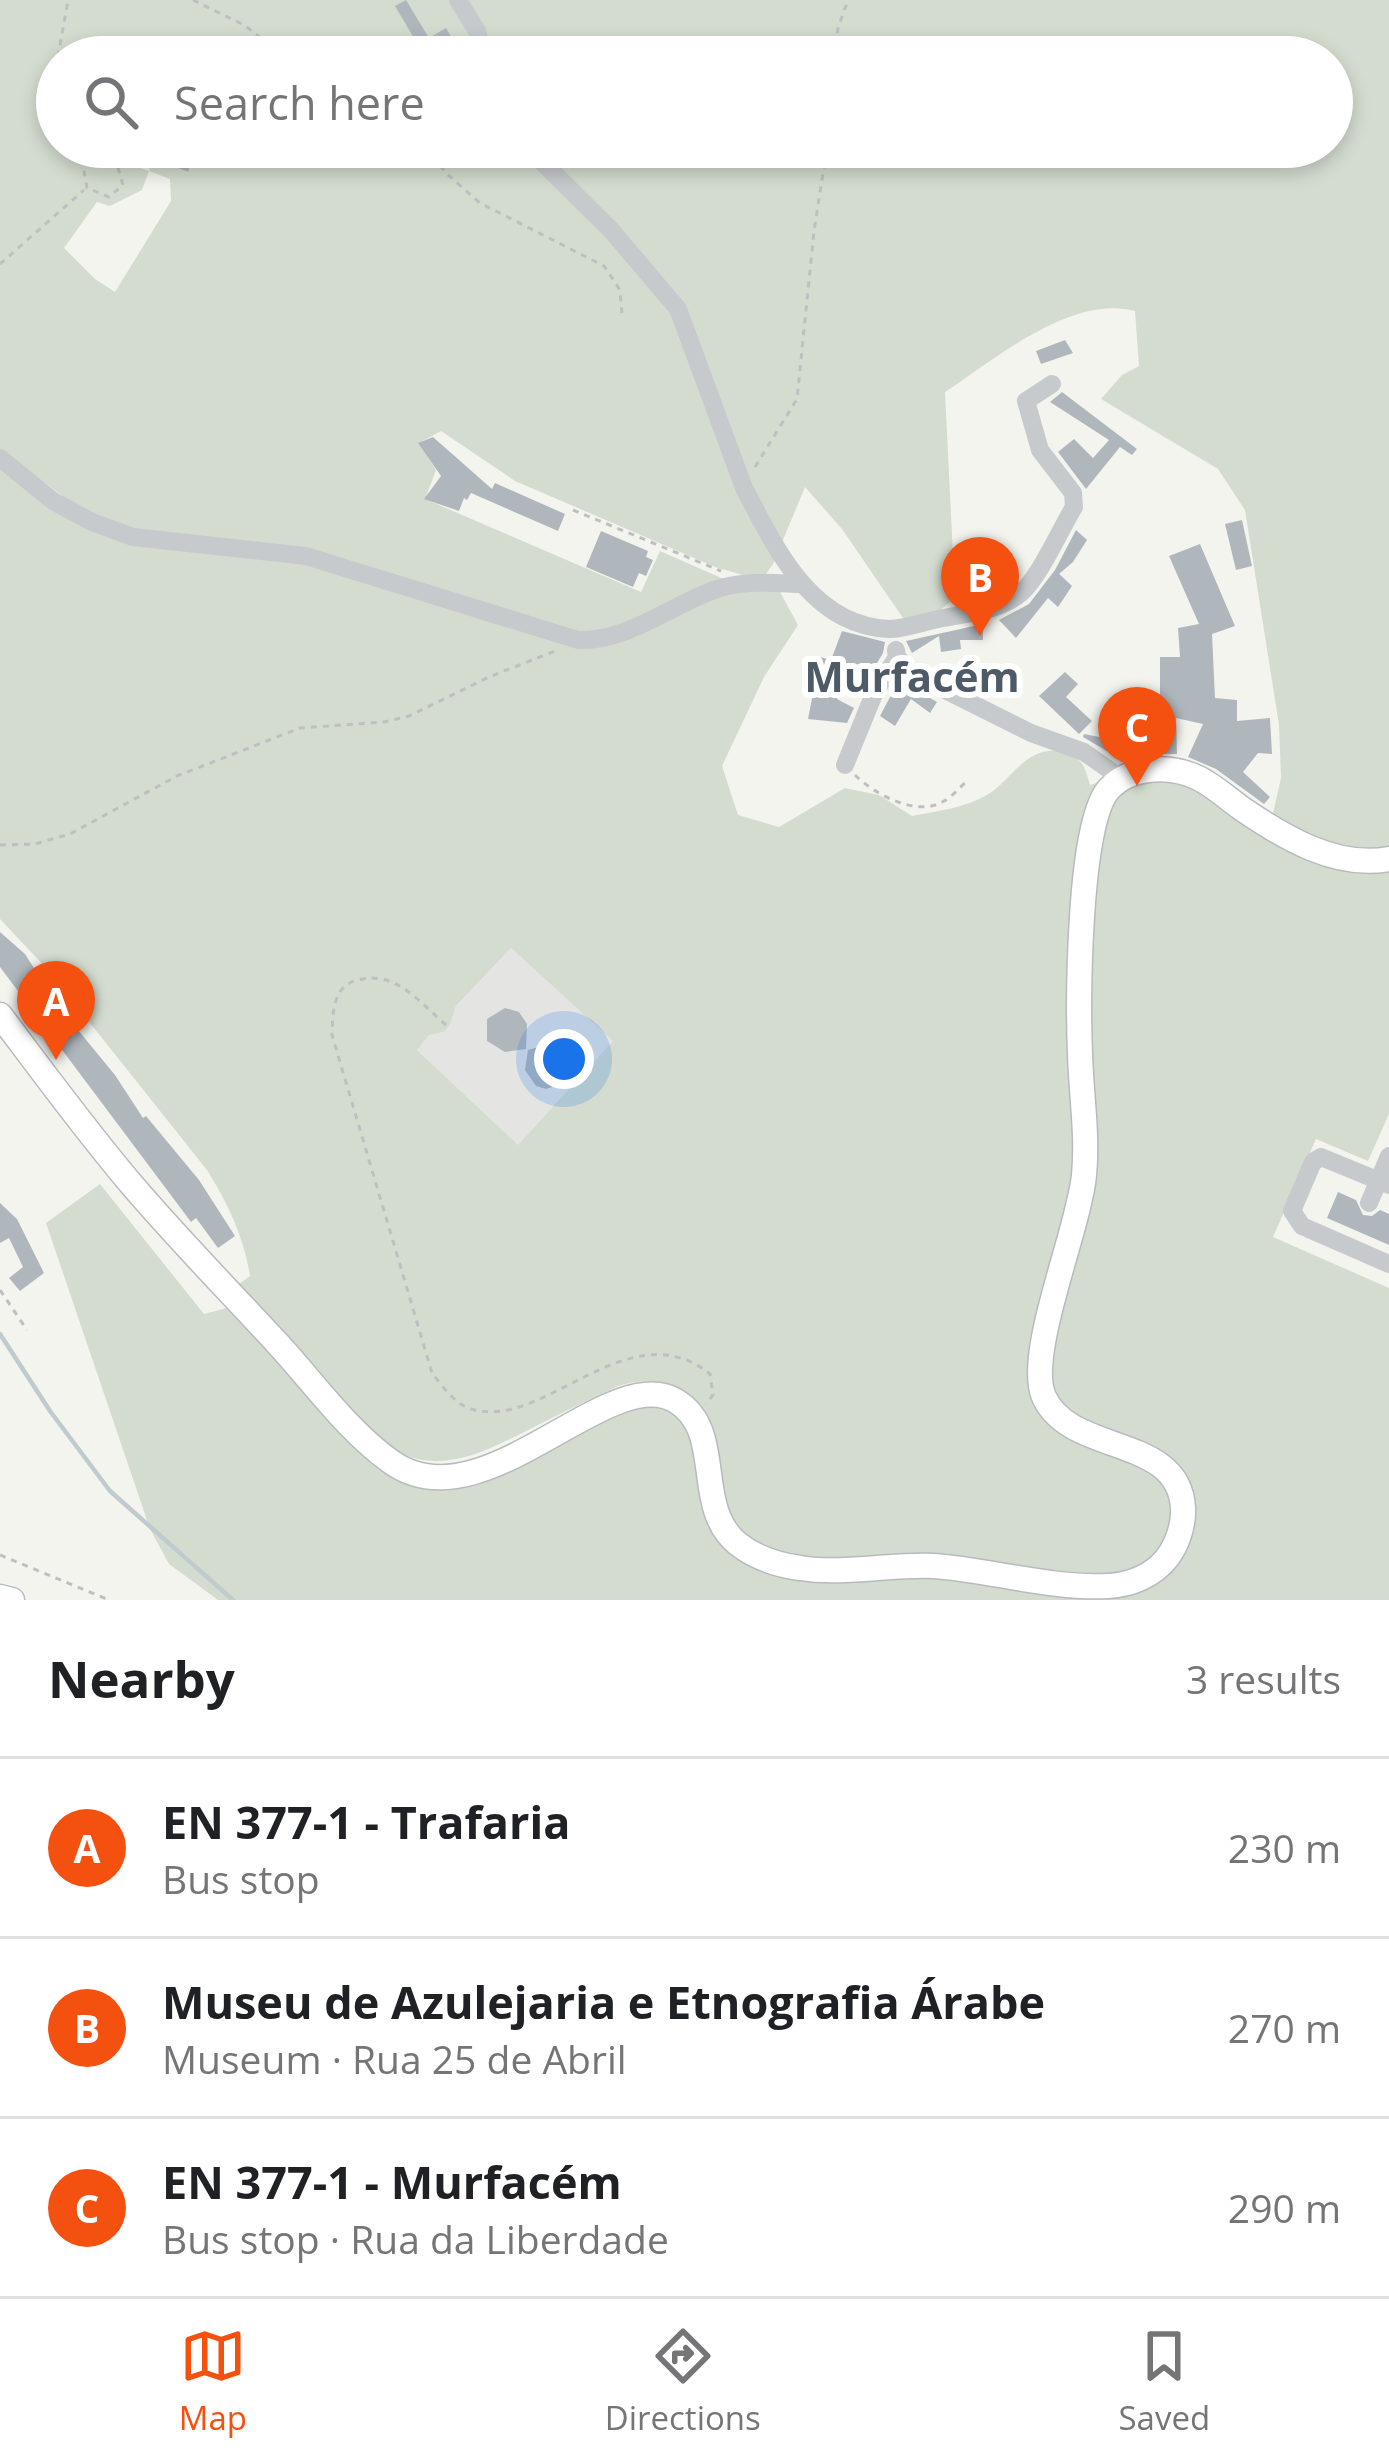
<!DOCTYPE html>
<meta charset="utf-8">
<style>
:root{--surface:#fff;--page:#f2f2f2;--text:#202124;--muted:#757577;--line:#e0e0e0;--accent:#f4500f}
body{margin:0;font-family:"Open Sans",sans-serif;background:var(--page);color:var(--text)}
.you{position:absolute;left:564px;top:1059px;width:42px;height:42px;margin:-30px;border:9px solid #fff;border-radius:50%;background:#1a73e8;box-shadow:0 0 0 18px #1a73e833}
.badge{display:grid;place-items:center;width:78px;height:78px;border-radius:50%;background:var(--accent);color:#fff;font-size:39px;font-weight:700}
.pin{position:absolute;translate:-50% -99px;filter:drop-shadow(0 3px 6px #0008)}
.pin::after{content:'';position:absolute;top:63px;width:42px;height:36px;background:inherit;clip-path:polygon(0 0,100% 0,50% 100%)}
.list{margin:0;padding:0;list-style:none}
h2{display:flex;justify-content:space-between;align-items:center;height:156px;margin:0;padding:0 48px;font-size:51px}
h2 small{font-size:39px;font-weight:400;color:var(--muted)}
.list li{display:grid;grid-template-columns:78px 1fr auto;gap:36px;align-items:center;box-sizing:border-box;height:180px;padding:0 48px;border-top:3px solid var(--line)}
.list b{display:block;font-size:45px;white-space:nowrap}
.list p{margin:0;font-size:39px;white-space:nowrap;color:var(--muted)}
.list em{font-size:39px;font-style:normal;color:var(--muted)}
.icon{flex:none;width:66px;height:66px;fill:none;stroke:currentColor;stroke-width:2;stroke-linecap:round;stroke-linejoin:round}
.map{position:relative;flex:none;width:1389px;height:1600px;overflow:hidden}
.search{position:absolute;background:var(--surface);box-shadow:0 6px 18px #0003;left:36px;right:36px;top:36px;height:132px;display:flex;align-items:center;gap:30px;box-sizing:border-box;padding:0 42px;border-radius:66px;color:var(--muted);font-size:45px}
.sheet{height:696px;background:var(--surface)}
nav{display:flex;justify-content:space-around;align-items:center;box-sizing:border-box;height:168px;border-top:3px solid var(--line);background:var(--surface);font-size:33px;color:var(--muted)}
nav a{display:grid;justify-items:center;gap:6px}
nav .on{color:var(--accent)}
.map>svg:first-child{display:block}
.built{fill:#e4e5e3}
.green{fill:#d4dccf;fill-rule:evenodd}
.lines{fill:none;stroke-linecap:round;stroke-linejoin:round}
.stream{stroke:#c0cbd0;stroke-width:4.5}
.building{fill:#b0b7bc}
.major-casing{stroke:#b7bbbe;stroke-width:27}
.path{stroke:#bebfc1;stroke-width:3;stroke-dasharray:6 6;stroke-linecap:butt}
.minor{stroke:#c7cacd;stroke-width:18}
.major{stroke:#fff;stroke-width:24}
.labels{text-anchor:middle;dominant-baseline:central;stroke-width:12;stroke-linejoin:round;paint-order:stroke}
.neighbourhood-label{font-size:42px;font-weight:bold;fill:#4e5b67;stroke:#fff}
</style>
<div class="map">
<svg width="1389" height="1600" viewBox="0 0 1389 1600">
<rect width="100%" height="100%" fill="#f4f4ef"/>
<!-- built -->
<path class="built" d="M511 948 614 1041 518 1146 416 1049 429 1035 444 1032 450 1025 456 1006Z"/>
<!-- green -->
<path class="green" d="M0 0H1389V1114L1368 1161 1316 1139 1273 1237 1389 1288V1600H218L169 1564 150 1529 46 1223 100 1184 204 1314 234 1306 377 1463C387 1469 399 1478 410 1481 464 1493 531 1458 576 1431 595 1420 619 1400 642 1399 655 1399 666 1405 676 1412L695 1401C672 1380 647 1377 618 1386 589 1399 562 1413 534 1427 475 1457 430 1482 371 1435L235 1287 250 1276C244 1237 228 1204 207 1170L47 969 0 919V464C38 502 80 527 132 541L305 560 567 642C644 654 695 572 780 592L798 625 764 677 722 766 738 815 779 827 845 788 879 795 912 816C938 811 971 807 993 791 1015 774 1030 744 1063 752 1082 756 1085 767 1090 785 1108 780 1125 767 1143 764 1207 755 1230 810 1273 813L1281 778 1279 725 1245 510 1218 469 1101 399 1122 375 1139 366 1135 311C1072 294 995 359 945 392L954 576 951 601 937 613 905 621 842 529 805 487 773 564 766 574 753 578 715 567 515 481 441 431 419 443 436 470 425 499 641 592 660 551 726 580 608 634 579 637 307 552 134 534 113 527 93 519 0 449ZM57 57H1332V147H241L209 168 206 164 216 157 197 151 187 172 153 158 149 171 123 162 127 147H57ZM149 171 170 179 171 201 115 292 95 279 64 248 97 202 110 206 142 190ZM511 948 613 1041 518 1145 417 1050 429 1035 444 1032 450 1025 456 1006Z"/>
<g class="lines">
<!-- stream -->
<path class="stream" d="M0 1334 50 1411 110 1491 233 1600"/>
</g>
<!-- building -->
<path class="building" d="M406 0 429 38 446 28 455 43 434 56 428 46 421 50 395 6Z
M153 147H196L188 172 149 157Z
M1065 340 1073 353 1041 364 1036 351Z
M1062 392 1137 449 1132 455 1120 447 1086 489 1058 452 1074 439 1093 458 1109 440 1050 402Z
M433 437 492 489 495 483 565 514 558 531 471 493 467 500 464 498 459 511 424 499 441 476 418 443Z
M1242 520 1252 566 1236 570 1225 524Z
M1076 530 1087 540 1073 562 1059 574 1055 570Z
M601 531 648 551 646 557 653 560 646 576 639 573 633 587 586 567Z
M1200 544 1235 626 1212 634 1215 698 1237 700V721L1270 718 1272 754 1258 753 1243 772 1270 797 1264 804 1216 769 1188 757 1203 724 1176 718 1177 754H1148L1122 760 1083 737 1084 734 1160 749V657H1180L1178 628 1199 624 1169 556Z
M1055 570 1072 586 1058 607 1048 598 1016 638 999 620 1029 604Z
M983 624V640H960L961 649 941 652 939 636 912 653 906 641Z
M842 631 885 642 883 653 868 678 844 669 837 699 854 708 847 723 808 719 820 657 831 660Z
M1065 672 1078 684 1066 697 1092 721 1079 734 1039 696Z
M899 680 937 702 930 713 911 699 895 726 880 716Z
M0 932 25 954 59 1007 115 1075 143 1118 146 1116 199 1180 235 1236 218 1248 196 1218 191 1222 0 967Z
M505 1008 519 1012 527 1024 526 1049 505 1052 487 1041V1019Z
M546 1045 560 1049 569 1066 562 1084 546 1089 536 1086 525 1070 528 1050Z
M1338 1192 1356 1200 1363 1215 1372 1216 1380 1210 1389 1214V1245L1327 1218Z
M0 1203 17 1219 44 1273 20 1291 9 1278 23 1267 9 1238 0 1243Z"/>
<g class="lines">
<defs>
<path id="major" d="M0 1015C43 1072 86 1131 132 1185 179 1240 229 1291 278 1344 313 1382 347 1430 390 1461 482 1529 608 1360 676 1401 726 1431 692 1507 738 1544 756 1558 778 1565 800 1568 844 1575 889 1564 934 1566 991 1570 1051 1589 1108 1586 1130 1585 1153 1576 1167 1558 1177 1545 1184 1525 1183 1508 1179 1434 1071 1456 1044 1397 1025 1354 1079 1230 1084 1175 1088 1135 1081 1093 1080 1054 1078 1003 1078 822 1109 789 1130 766 1169 765 1196 777 1212 784 1227 798 1241 808 1283 837 1336 869 1389 859
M0 1597 12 1600"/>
</defs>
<!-- major casing -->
<use href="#major" class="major-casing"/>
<!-- path -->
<path class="path" d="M193 0 244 25 265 41 308 57
M58 57 68 0
M128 57 129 53
M834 57 838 28 848 0
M57 80V96
M80 147 87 188 109 197 123 185 117 164 121 147
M425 147 447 174 480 203 604 266 620 290 622 314
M0 264 84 190
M755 467 797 399 814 231 827 147
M573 510 721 571
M855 775C874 794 917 818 944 801 952 797 960 787 967 781
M0 845 35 844 70 834 177 776 300 728 384 722 409 716 489 677 555 651
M446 1025C419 1002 396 970 358 980 332 986 333 1013 332 1035L432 1373C441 1384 451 1399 464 1406 537 1441 626 1306 710 1374L713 1395 706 1404
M0 1290 27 1330
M0 1555 109 1600"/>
<!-- minor -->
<path class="minor" d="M458 0 477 31 484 57
M527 147 611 230 678 309 744 488C775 547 811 626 889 629 905 629 926 621 943 618 969 613 1000 611 1021 593 1040 576 1060 530 1074 507L1073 493 1040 450 1026 401 1052 384
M0 458 53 501 92 522 133 537 306 556 578 640C626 642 670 606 714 590 742 580 770 583 800 584
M897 657 911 673 1031 733 1084 752 1121 778
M845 765 874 694 897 657 896 650
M1389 1185 1321 1157 1313 1162 1292 1211 1302 1226 1389 1264
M1369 1203 1389 1156"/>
<!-- major -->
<use href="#major" class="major"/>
</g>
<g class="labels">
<!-- neighbourhood labels -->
<g class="neighbourhood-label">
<text x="912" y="675">Murfacém</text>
</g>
</g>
</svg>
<div class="you"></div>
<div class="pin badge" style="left:56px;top:1060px">A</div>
<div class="pin badge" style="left:980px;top:636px">B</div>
<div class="pin badge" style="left:1137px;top:786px">C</div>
<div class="search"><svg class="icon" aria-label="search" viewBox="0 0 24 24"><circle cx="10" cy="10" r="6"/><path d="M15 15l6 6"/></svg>Search here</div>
</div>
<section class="sheet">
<h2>Nearby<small>3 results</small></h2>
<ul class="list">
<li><span class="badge">A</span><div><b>EN 377-1 - Trafaria</b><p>Bus stop</p></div><em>230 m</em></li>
<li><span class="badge">B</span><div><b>Museu de Azulejaria e Etnografia Árabe</b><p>Museum · Rua 25 de Abril</p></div><em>270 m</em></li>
<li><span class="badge">C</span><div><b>EN 377-1 - Murfacém</b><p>Bus stop · Rua da Liberdade</p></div><em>290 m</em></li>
</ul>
</section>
<nav>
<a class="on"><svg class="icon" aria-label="map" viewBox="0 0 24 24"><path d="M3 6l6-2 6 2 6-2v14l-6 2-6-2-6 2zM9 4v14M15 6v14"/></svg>Map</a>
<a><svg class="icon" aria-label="directions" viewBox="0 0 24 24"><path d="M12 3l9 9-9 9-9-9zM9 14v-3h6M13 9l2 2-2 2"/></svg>Directions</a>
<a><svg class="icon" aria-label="saved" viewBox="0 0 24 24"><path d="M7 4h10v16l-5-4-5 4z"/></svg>Saved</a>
</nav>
